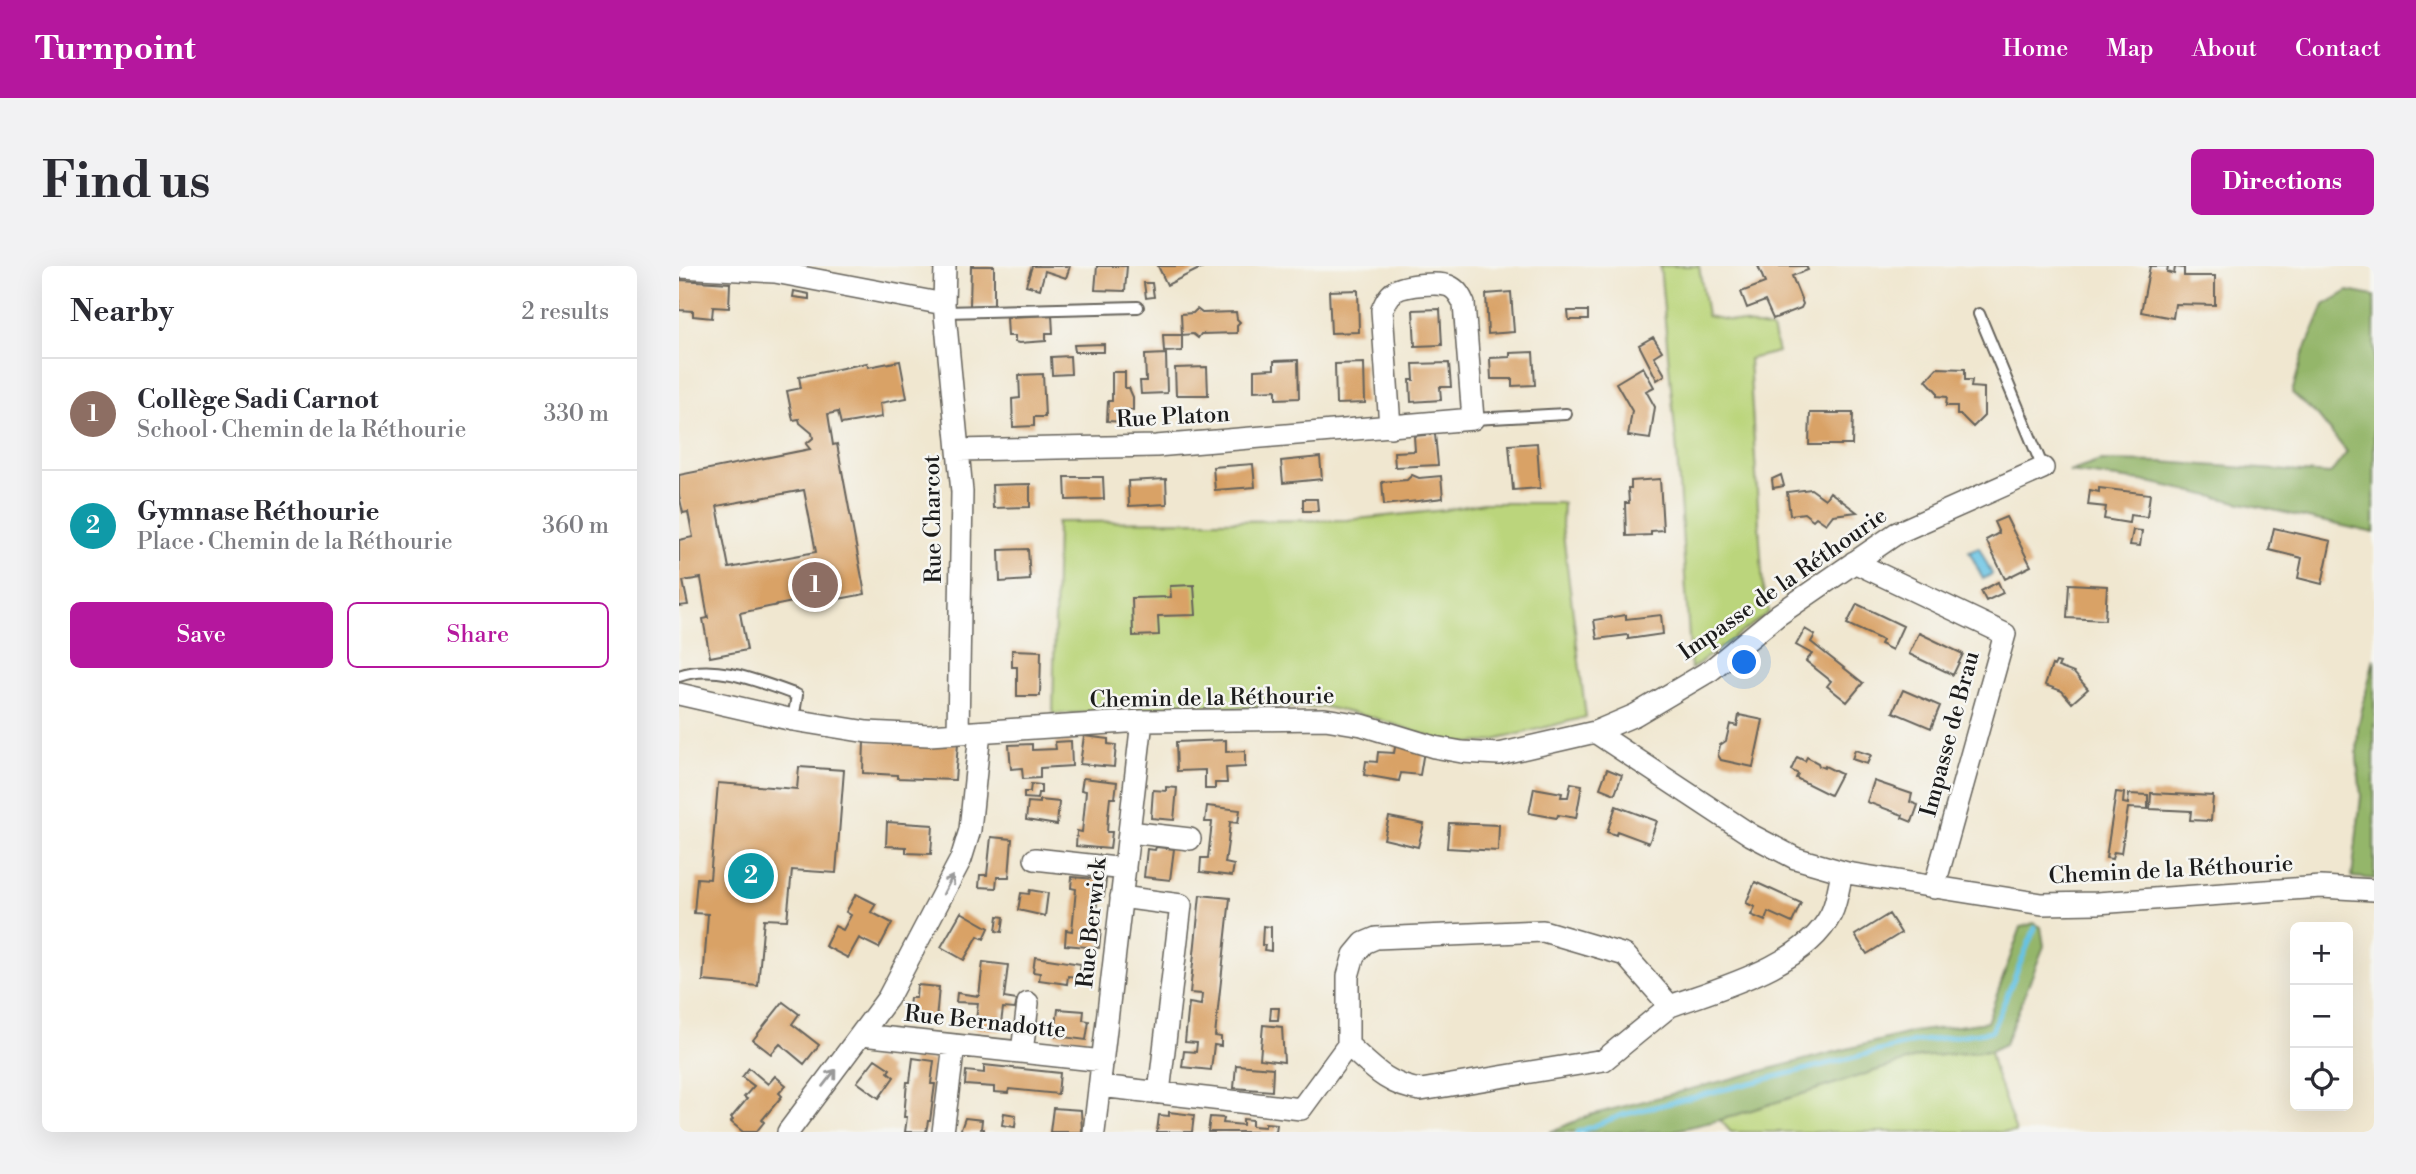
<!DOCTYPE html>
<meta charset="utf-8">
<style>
:root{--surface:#fff;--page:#f2f2f3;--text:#2b2b33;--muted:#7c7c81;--line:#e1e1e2;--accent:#b5179e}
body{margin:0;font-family:"Libre Bodoni",serif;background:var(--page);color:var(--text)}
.controls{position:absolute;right:21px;bottom:21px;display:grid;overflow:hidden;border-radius:10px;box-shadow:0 7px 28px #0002}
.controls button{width:63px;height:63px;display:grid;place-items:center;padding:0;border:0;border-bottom:2px solid var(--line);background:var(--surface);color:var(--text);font:35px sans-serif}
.you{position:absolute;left:1066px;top:397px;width:24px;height:24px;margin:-18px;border:5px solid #fff;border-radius:50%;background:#1a73e8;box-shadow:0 0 0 10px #1a73e833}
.badge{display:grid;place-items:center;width:46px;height:46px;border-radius:50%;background:var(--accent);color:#fff;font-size:23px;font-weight:700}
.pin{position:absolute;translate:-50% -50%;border:4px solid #fff;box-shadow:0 2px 7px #0006}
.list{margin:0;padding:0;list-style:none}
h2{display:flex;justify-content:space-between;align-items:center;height:91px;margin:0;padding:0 28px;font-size:30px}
h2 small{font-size:23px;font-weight:400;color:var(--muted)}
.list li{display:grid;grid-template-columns:46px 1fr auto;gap:21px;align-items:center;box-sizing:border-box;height:112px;padding:0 28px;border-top:2px solid var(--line)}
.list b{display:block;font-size:26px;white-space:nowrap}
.list p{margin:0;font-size:23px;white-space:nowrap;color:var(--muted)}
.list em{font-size:23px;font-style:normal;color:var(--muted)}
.actions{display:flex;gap:14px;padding:21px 28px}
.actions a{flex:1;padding:16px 0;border:2px solid var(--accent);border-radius:10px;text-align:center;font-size:24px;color:var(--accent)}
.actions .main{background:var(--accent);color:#fff}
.icon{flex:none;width:38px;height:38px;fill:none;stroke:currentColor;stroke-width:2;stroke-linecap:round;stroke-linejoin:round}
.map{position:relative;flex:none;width:1695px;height:866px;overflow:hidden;border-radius:10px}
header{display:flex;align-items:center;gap:42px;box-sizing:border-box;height:98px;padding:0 35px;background:var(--accent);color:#fff}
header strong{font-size:33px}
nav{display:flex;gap:38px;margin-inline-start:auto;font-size:24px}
.intro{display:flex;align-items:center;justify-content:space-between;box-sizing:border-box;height:168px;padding:0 42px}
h1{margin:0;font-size:49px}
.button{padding:18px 32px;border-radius:10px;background:var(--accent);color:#fff;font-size:24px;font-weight:700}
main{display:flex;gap:42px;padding:0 42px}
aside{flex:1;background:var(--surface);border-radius:10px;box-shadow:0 7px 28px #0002}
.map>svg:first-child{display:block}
.green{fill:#bbd57b;stroke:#6c784c;stroke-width:2}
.forest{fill:#94b66b;stroke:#586944;stroke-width:2}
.water{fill:#66c3e4;stroke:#417080;stroke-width:2}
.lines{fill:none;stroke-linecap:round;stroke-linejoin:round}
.stream{stroke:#66c3e4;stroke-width:5}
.building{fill:#d9a266;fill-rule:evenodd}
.lane-casing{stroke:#66635b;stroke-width:14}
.street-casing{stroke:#66635b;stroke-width:24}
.lane{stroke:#fff;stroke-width:10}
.street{stroke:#fff;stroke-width:21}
.oneway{stroke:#999}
.labels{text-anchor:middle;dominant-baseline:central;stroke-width:5;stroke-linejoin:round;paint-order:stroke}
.street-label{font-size:23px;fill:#1c1c1c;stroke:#f6f6f2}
</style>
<header>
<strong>Turnpoint</strong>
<nav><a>Home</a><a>Map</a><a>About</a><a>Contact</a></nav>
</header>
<div class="intro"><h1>Find us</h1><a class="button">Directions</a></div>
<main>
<aside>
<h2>Nearby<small>2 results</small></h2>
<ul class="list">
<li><span class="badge" style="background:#8d6e63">1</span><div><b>Collège Sadi Carnot</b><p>School · Chemin de la Réthourie</p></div><em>330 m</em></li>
<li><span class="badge" style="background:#0f9aa8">2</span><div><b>Gymnase Réthourie</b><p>Place · Chemin de la Réthourie</p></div><em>360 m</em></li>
</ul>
<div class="actions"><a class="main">Save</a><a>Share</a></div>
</aside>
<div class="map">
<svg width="1695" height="866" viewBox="0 0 1695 866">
<rect width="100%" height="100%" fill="#f6f6f2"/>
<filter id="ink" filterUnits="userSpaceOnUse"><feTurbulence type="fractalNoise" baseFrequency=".0143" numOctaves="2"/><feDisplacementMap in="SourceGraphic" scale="14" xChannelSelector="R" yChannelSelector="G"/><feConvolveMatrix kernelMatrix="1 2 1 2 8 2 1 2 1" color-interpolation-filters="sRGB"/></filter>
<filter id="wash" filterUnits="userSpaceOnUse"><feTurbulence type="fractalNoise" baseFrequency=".00686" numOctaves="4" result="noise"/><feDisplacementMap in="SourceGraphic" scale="28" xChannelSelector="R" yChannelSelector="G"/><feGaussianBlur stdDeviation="1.57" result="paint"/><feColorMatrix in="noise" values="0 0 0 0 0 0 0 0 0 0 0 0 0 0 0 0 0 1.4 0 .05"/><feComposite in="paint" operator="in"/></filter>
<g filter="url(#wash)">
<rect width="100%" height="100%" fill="#f0e7d0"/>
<!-- green -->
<path class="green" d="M981 0H1020L1028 50 1093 63 1099 86 1070 93 1084 323 1090 346 1012 403 998 187Z
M804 237H884L883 260 907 451 808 476 787 477 759 473 696 452 646 441 487 443 374 448 378 256 668 254 766 244Z
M1311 785 1315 803 1337 866H1052L1041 854 1240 791Z"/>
<!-- forest -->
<path class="forest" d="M1669 25 1695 30V267L1470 216 1390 206 1421 195 1482 196 1651 208 1668 186 1639 150 1613 127 1623 91 1645 39Z
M1695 392V613L1673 611 1682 530 1678 493 1679 461Z
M1355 657 1362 661 1365 680 1326 778 1311 785 1240 791 1041 854 989 866H871L911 849 1234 766 1308 756 1342 661Z"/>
<!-- water -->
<path class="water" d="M1300 281 1313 308 1304 313 1290 285Z"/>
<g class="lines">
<!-- stream -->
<path class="stream" d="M899 866 943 849 1236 776 1313 765 1356 662"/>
</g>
<g id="blocks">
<!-- building -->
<path class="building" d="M292 0H315V39L291 40Z
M353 0H391L387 12 366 5 361 23 347 19Z
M418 0H448L446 25 416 24Z
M479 0H526L488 19Z
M1079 0H1127L1129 4 1113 10 1124 38 1122 42 1094 53 1086 35 1068 42 1062 26 1086 17Z
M1471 0H1489L1488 6 1495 8 1496 1 1505 2V10H1536V39L1496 38 1494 52 1462 46Z
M0 14 51 17 50 42 34 41 33 52 14 50V45L0 44Z
M465 17H473L475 31 467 32Z
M679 24 680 66 652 67 650 25Z
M115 25 130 28V33L114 31Z
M832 26 835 66 809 68 807 28Z
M518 43 523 47 557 46 558 53 561 56 558 59V67L522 68 519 72 514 68 503 69 502 48 514 47Z
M761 43 763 79 736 80 734 44Z
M889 45H909V54H890Z
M373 49 374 67H367V75L340 77 336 76V70H329L328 51Z
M484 69H503V85L485 86Z
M974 71 983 85 975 90 986 109 978 114 960 79Z
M425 78V86H396L395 79Z
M854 86 856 119 833 120V113H812L811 92 831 91V87Z
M487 88 488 127 462 128 461 115H467L466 89Z
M391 90 392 108 373 109 372 91Z
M619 94 620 132 597 133V124L575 125V104L595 103V95Z
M221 95 228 132 201 137 203 151 162 158 159 146 149 148 154 179 158 178 186 328 149 335 147 329 61 347 68 384 31 391 24 353 29 352 22 312 4 315 9 339 0 340V274L14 271 9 246 4 247 0 229V209L131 183 127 178 134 172 133 167 121 157 120 153 114 154 108 125 122 122 120 111 188 97 189 101ZM125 224 137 286 50 302 38 240Z
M685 97 686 137 657 138 656 98Z
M770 97 772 121H761L762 134 732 136 731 114H735L734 98Z
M528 101 529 129H497L496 102Z
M964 101 975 121 967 125 976 141 971 173 949 170 953 145 937 117Z
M1258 102 1286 103V114H1293L1292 121 1305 122V150L1294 161 1282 149H1278V140H1267L1268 131 1258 130V126L1247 114Z
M433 106H446V122H450L454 131V144H446V156L428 155 429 135H433Z
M364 108 366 151H355V160L334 161 333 133 341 132 340 109Z
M1131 147H1174L1173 179H1130Z
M756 168 759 199 716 201 715 186 736 185 735 170Z
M858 177 861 222 834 224 830 179Z
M641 191 643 213 604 217 602 195Z
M574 198 576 221 536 224 534 201Z
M733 209 740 212 762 210 764 232 705 239 703 216 728 214Z
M1102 209 1105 220 1094 222 1093 213Z
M386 211H424L425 233 387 234Z
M487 213 488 238 450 240 449 215Z
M981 213 984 264 972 265V269L947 270 946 237H950L949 222H952V215Z
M351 218V241L314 242 313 219Z
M1420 222 1471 228 1468 251 1451 249 1450 257 1425 253 1427 241 1409 239 1411 224 1420 226Z
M1132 223 1146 233 1151 226 1178 246 1154 249 1147 258 1137 251 1134 254 1125 247 1111 249 1108 226Z
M624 233H638L639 245H624Z
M1327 251 1352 300 1326 313 1307 274 1320 267 1315 256Z
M1595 262 1652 275 1643 318 1619 312 1623 292 1590 284Z
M1454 264 1463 265 1461 280 1451 279Z
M349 283 351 314 321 316 320 284Z
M1319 316 1324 327 1307 335 1302 325Z
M1390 318 1428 320 1426 354 1388 352Z
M515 319 517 349 479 350 480 369 454 370 453 332 492 331 491 320Z
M1178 338 1224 360 1213 384 1201 378 1203 374 1168 358Z
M947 349V353L982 349 984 368 949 373V369L918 373 915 354Z
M1126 363 1136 369 1132 376 1184 417 1168 436 1148 420 1152 415 1127 395 1133 388 1117 379Z
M1240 367 1284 388 1274 409 1230 388Z
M333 384 362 385 361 430H338V401H333Z
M1377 396 1381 397 1379 401 1395 407 1409 423 1393 437 1383 425 1366 419 1373 399 1375 400Z
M1224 424 1261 440 1252 462 1214 446Z
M1060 449 1084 454 1074 501 1042 494 1039 489 1041 479 1047 475 1051 458 1058 460Z
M405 470 429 473V478L437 479 435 501 401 498Z
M547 474V486L566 485V501L547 502 548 517H536V523H526V504L498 505 497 476Z
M185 475 279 478 276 514 218 512V509L184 507Z
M392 475 393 500 361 502V512L344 513 343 502 332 503 330 479 353 478V484L377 483 376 476Z
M717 476 745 485 741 509 722 507 720 515 685 509 687 495 698 496 699 486 715 487Z
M1176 484 1192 489 1188 498 1173 493Z
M1118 491 1126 495 1128 491 1139 497 1140 500 1145 502 1146 500 1162 508 1151 529 1117 512 1119 508 1112 504Z
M120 501 165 504 157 607 113 604 108 654 85 653 79 720 24 715 29 648 15 647 18 612 31 613 39 517 118 523Z
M928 503 943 509 936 528 921 522Z
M404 512 438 516 436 532H431L429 550 428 566H433L431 583 397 580 398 565 403 566 405 547 407 525 402 524Z
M1195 515 1233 528 1231 536 1239 539 1233 556 1223 552 1224 549 1188 536Z
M892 517 903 519 897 552 879 549 878 552 850 547 855 522 883 527 882 531H889Z
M352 518 362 519V527H359L358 533 345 532V526H351Z
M487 521 498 522 495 554 472 552 474 524 487 525Z
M1437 526 1445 527 1444 537 1449 538 1450 528 1469 529V543L1449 542 1442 587 1435 586 1433 593 1427 592Z
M1472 527 1534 530 1532 555 1511 554 1512 545 1471 543Z
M361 534 380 536 378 559 347 554 349 536 361 537Z
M528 540 561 544 559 557 551 556 549 576 546 597 555 599 553 610 521 606 522 592H529L533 556H526Z
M937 540 978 555 970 577 938 565 937 569 928 566Z
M710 551 745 558 739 581 705 573Z
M208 556 254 559 252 588 227 587V581L207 580Z
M770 557 820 559 819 585 768 582Z
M312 571 333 573 330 611H318L317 622 300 621 301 609H308Z
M477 581 495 583 491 614 465 611 468 583 476 584Z
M393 611 427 614 425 630 419 629 415 664H422L420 682 386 679 387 664 393 665 397 623 392 622Z
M1076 616 1122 637 1113 657 1089 646 1086 655 1072 649 1076 641 1067 637Z
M351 624 369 627 366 650 339 644 342 627 350 628Z
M177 628 197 638 192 646 213 657 200 682 180 672 169 692 146 680 156 660 164 664 172 649 167 646Z
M521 629 551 632 536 770 542 771V780L535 779 532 804 503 801 505 785 517 786 518 777 506 776 510 737 522 739 523 728 511 727Z
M282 646 310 662 305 673 299 670 285 694 262 681Z
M1210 648 1222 667 1188 688 1176 669Z
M319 650 325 651 323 666 317 665Z
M584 660 592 661V685L585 684 586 679H583Z
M356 691 402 698 400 711 389 710 388 718 360 714 361 707 354 706Z
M304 696 329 699 325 732 338 734 336 743 324 742 321 765 296 763 299 737 277 736 278 727 300 730Z
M238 719 260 721 257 754 229 751 231 732H237Z
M104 736 120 748 113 758 140 779 125 798 101 778 92 788 74 774Z
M592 742H600L599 754H591Z
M379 743 405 745 404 754 410 755 407 774 376 770Z
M584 759 603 761 605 796 581 793Z
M234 792 255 795 252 818H256L251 855H249L247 866H226L228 851H225L228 816H231Z
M196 793 211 803 209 806 215 811 200 832 178 816Z
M305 799 381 807 379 828 330 823 329 827 315 826V821L286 819 287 805 305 807Z
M557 799 594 802 593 825 555 822Z
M70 802 89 818 96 810 107 819 100 827 103 830 83 854 85 856 77 866H64L52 856 54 854 52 852 68 833 65 831 75 820 63 811Z
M374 842 402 844 403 866H371Z
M490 846 515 849 513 866H478L480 849 490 850Z
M325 847 337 849 336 861 323 859Z
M531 851 545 852 544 857 564 859V853L573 854V860L586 861V857L598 858 597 866H529Z
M286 852 303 854 302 863H305V866H281Z"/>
</g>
</g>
<g filter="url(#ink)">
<use href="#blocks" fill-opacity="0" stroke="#66635b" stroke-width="2"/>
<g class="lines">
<defs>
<path id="lane" d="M266 46 459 41
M1300 48 1364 202
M794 153 887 148
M0 410C37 396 83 417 118 429L114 454"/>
<path id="street" d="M266 0 265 38 283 226 279 467
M0 1 96 6 265 38
M279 184 477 180 794 153 785 38C782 31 779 25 772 21 762 15 725 19 716 25 709 30 706 37 703 44L711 161
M1175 296 1326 368 1255 622
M0 428 114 454 188 466 250 469 463 455 646 453 683 459 755 481 783 486 820 488 916 466 1072 569 1116 592 1168 607 1363 638 1418 637 1642 621 1695 624
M916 466 956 449 1032 404 1099 349 1218 267 1364 202
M450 566 511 573
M356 593 446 603
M442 631 502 639 480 827
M183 769 424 795
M669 779C693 801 709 820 742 824L925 794 991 740
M343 786 349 737
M421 820 622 843 669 779V710L675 689 685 677 697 672 864 665 946 689 991 740C1041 722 1127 699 1152 648 1158 636 1160 619 1163 606
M109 866 209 732 282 593 291 564 301 466
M264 866 275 779
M415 866 463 455"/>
</defs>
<!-- lane casing -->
<use href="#lane" class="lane-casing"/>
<!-- street casing -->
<use href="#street" class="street-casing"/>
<!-- lane -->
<use href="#lane" class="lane"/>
<!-- street -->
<use href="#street" class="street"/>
</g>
<!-- one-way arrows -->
<defs><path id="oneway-shaft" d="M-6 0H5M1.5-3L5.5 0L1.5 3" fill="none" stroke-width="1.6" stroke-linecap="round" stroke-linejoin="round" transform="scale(1.75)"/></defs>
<g class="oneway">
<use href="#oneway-shaft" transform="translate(269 619) rotate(-63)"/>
<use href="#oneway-shaft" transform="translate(150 812) rotate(-52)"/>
</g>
</g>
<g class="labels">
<!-- street labels -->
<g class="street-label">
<text transform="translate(494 151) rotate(-3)">Rue Platon</text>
<text transform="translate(254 253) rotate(-91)">Rue Charcot</text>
<text transform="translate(1104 318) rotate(-35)">Impasse de la Réthourie</text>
<text transform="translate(533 432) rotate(-1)">Chemin de la Réthourie</text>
<text transform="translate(1271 468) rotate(-75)">Impasse de Brau</text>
<text transform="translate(1492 604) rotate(-3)">Chemin de la Réthourie</text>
<text transform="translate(413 657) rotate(-84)">Rue Berwick</text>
<text transform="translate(306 756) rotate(6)">Rue Bernadotte</text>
</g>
</g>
</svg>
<div class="controls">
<button>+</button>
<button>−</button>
<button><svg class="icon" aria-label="locate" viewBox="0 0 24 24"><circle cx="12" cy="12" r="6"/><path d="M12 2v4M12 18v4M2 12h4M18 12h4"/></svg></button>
</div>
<div class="you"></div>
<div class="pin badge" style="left:136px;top:319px;background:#8d6e63">1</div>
<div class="pin badge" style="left:72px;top:610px;background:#0f9aa8">2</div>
</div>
</main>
